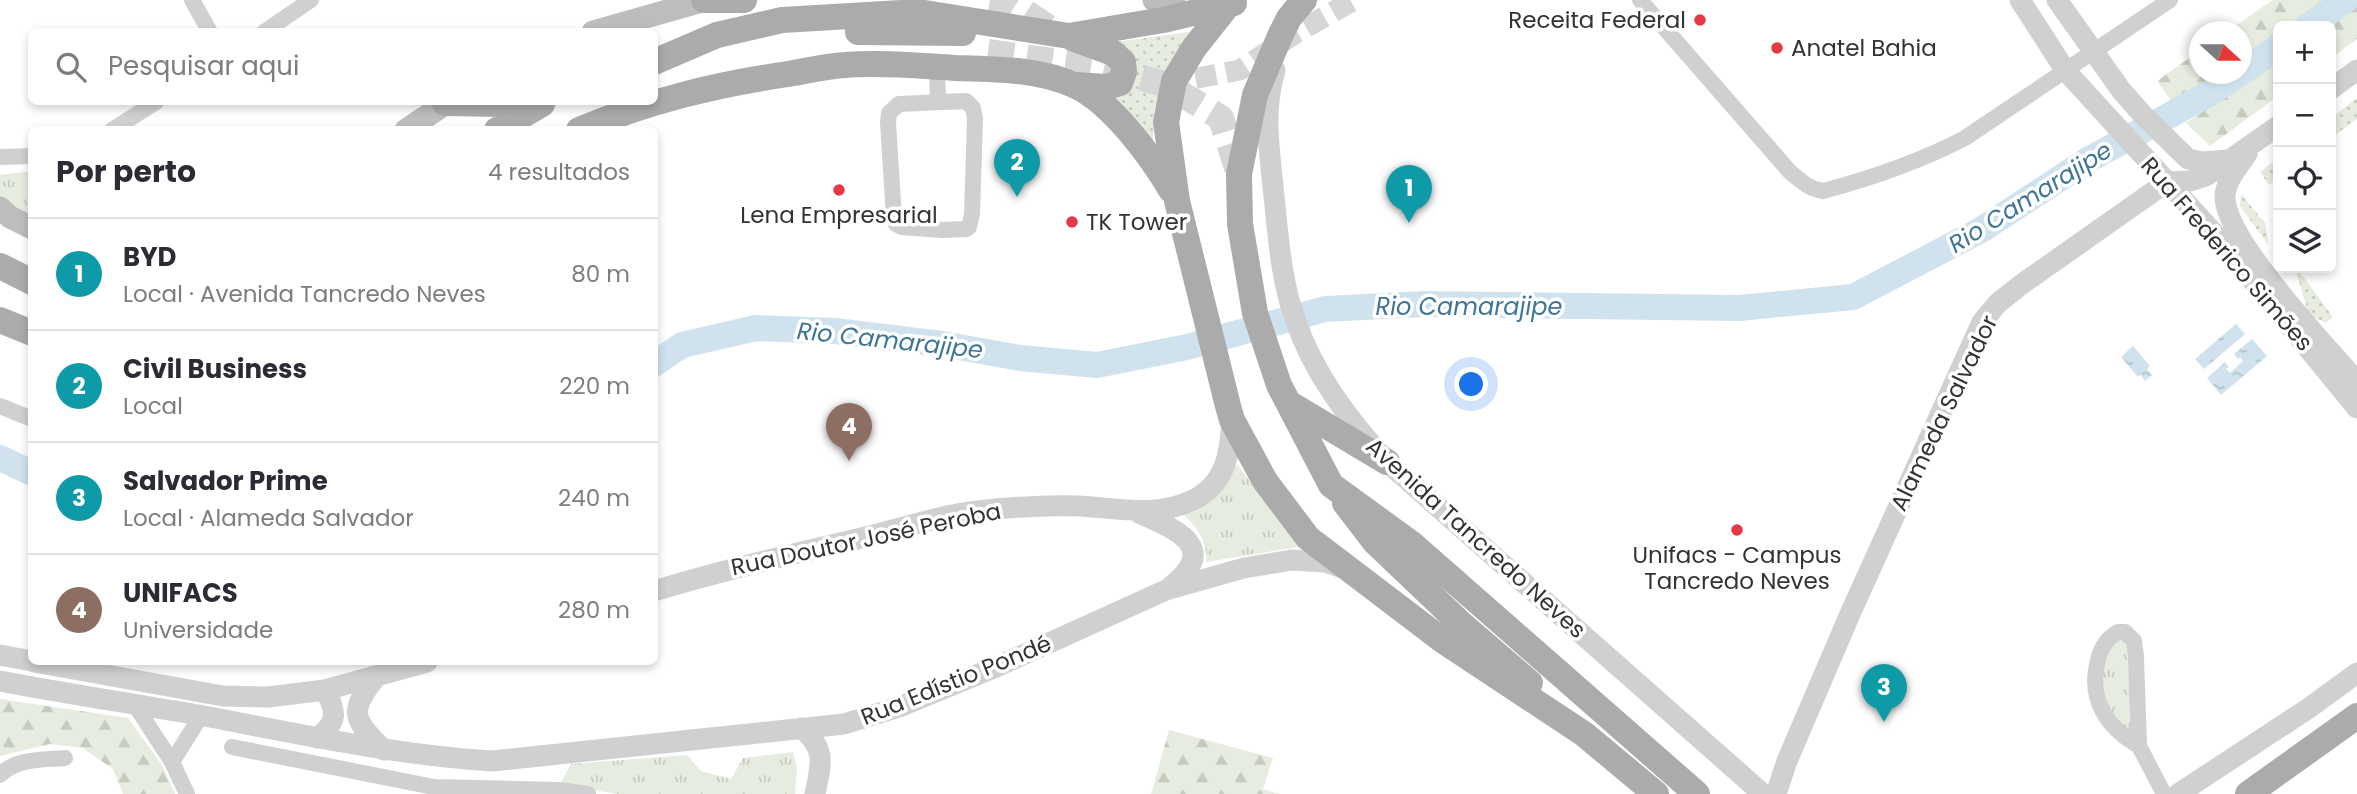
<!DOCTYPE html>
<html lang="pt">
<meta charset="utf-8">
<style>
:root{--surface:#fff;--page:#f7f7f7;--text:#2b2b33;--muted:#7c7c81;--line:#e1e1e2;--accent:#b45309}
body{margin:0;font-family:Poppins,sans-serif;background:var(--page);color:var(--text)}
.controls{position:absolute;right:21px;top:21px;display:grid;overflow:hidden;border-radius:10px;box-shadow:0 4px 10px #0003}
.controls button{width:63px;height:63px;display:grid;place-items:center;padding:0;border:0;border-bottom:2px solid var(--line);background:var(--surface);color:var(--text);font:35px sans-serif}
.compass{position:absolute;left:2189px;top:21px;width:63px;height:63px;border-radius:50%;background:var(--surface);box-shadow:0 4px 10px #0003;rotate:111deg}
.you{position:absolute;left:1472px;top:385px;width:24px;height:24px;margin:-18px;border:5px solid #fff;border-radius:50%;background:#1a73e8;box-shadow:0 0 0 10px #1a73e833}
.badge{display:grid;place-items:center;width:46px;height:46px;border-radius:50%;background:var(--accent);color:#fff;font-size:23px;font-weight:700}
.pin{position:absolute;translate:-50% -58px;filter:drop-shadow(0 2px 4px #0008)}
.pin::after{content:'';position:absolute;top:37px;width:24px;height:21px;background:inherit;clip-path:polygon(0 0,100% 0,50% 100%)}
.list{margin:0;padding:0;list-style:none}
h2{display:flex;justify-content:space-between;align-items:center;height:91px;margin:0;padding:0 28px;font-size:30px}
h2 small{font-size:23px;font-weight:400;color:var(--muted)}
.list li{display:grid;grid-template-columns:46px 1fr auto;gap:21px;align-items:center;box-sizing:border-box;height:112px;padding:0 28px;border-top:2px solid var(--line)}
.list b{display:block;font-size:26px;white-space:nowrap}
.list p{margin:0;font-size:23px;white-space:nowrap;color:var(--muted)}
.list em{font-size:23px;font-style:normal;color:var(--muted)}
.icon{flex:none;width:38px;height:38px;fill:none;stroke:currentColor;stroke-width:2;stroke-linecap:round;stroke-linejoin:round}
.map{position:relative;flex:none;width:2357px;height:794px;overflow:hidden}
.search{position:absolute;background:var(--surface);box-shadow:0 4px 10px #0003;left:28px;top:28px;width:630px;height:77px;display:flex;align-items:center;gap:18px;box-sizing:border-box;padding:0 24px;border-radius:10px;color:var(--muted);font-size:26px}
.panel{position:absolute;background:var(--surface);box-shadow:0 4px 10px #0003;left:28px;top:126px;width:630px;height:539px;border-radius:10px}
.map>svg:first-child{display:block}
.grass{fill:url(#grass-dots)}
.forest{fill:url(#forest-firs)}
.park{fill:url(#park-tufts)}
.water{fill:url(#water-ripples)}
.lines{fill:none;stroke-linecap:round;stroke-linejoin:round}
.river{stroke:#cfe2ee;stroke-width:26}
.tertiary-tunnel{stroke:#d6d6d6;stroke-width:21;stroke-dasharray:21 10;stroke-linecap:butt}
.primary-tunnel{stroke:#d6d6d6;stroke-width:26;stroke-dasharray:26 13;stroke-linecap:butt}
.minor{stroke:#d0d0d0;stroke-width:16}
.tertiary{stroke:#d0d0d0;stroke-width:21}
.secondary{stroke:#bdbdbd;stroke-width:23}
.primary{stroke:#ababab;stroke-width:26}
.poi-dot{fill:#e63946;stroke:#fff;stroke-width:2.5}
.labels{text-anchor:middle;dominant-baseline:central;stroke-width:7;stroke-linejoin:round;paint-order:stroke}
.poi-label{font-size:23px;fill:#333;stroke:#fff;text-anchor:start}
.street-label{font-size:23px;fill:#333;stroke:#fff}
.water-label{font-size:24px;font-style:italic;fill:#3f7597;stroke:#fff}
</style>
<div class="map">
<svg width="2357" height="794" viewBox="0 0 2357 794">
<defs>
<pattern id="grass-dots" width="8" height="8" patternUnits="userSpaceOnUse" patternTransform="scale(1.75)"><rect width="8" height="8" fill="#e6ecdf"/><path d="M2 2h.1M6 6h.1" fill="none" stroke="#c6cbc0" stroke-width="1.8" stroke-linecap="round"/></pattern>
<pattern id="forest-firs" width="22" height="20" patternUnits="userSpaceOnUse" patternTransform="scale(1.75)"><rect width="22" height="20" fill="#e6ecdf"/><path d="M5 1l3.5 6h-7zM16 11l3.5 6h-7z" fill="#c6cbc0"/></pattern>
<pattern id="park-tufts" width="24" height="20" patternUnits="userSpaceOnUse" patternTransform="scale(1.75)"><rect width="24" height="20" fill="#e6ecdf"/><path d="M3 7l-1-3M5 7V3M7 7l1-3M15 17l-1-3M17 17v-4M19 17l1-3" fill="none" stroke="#c6cbc0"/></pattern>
<pattern id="water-ripples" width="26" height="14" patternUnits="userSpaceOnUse" patternTransform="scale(1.75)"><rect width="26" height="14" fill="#cfe2ee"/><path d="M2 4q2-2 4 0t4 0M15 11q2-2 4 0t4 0" fill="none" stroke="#b2c2cd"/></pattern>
</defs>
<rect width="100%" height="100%" fill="#fff"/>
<!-- grass -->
<path class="grass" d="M1196 31 1167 70 1154 111 1153 141 1113 100 1115 42Z
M2357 98V119L2331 138V118Z
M2278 158V178L2269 185 2260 172Z
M2241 194 2265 223 2269 246 2240 206Z
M2295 268H2297L2333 317 2326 323 2309 315Z"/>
<!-- forest -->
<path class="forest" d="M2273 0H2326L2287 26H2278V32L2242 57V32L2228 31Z
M2357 5V39L2331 58V26H2326Z
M2199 51 2200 74H2217L2173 103 2157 81Z
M2278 59V96L2210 146 2186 123Z
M0 699 128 718 162 765 175 794H123L113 769 83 748 50 744 0 756Z
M1169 730 1273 758 1263 789 1280 794H1151Z"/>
<!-- park -->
<path class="park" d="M31 171V216L0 198V175Z
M1237 464 1284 528 1304 546 1206 562C1207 540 1199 530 1184 515 1208 502 1223 487 1237 464Z
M2124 639 2128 650 2134 740C2117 724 2099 705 2100 680 2100 668 2106 654 2109 642Z
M793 752 797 768 795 794H617L560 784 571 764 687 755 701 771 731 779 743 758Z"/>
<!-- water -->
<path class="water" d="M2236 324 2245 334 2204 369 2195 359Z
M2252 339 2267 356 2221 395 2207 378 2225 362 2229 367 2226 369 2230 373 2243 361 2240 357 2238 359 2234 354Z
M2133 346 2150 366 2147 369 2152 375 2145 381 2141 375 2138 377 2121 357Z"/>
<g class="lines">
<!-- river -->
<path class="river" d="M2308 26 2346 0
M2242 72 2278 47
M654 364 682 345 756 328 835 331 942 344 1020 358 1097 365 1187 347 1325 309 1423 304 1739 308 1853 297 1981 230 2088 160 2212 92 2239 74
M0 458 32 473"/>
<!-- tertiary-tunnel -->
<path class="tertiary-tunnel" d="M1165 84 1240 70 1296 33 1354 0"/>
<!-- primary-tunnel -->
<path class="primary-tunnel" d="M990 0 1013 4 1061 36
M988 52 1096 67 1165 84 1221 118 1239 174"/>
<!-- minor -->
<path class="minor" d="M192 0 210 32
M1640 0 1790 172C1801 181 1809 189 1823 191 1872 178 1921 161 1965 138L2170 0
M264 32 311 0
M937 67 938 102
M966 101 973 108 975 119 972 214 969 227 966 229 943 230 901 227 896 224 894 218 888 122 889 113 899 104Z
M112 130 156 102
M0 157 32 156
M0 406 32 419
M2118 632H2125L2134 641 2136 656 2139 746C2107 728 2089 700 2097 664 2100 650 2105 639 2118 632Z
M135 705 172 762 187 794
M2139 746 2164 794
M232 747 434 787 559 790 588 794
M172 762 201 716
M0 775C16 758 44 760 65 758"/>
<!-- tertiary -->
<path class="tertiary" d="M2020 0 2065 70 2212 231 2357 408
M2057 0 2121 90 2142 114 2188 159 2203 162 2228 160
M1275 70C1263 111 1269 145 1273 187 1278 230 1280 277 1295 319 1313 373 1349 420 1387 462L1763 794
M2331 89 2357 70
M2247 154C2238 167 2226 180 2225 196 2224 240 2327 346 2357 382
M1139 513C1178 530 1221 548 1169 588
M654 591C726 569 798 553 870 536 905 527 942 515 978 511 1012 507 1045 505 1079 506 1118 508 1156 518 1193 500 1226 484 1230 453 1232 420
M0 655 32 661
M34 662 223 696 268 697 325 690 427 662
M376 677C347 713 354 720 384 750
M0 681C68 694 136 704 204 716 300 734 395 755 492 761L844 724 899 707 996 667 1166 590 1244 568 1292 560 1325 562 1343 568
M801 728C827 748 821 765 815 794
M317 738C338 722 337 712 325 690
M1776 794 1787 761 1850 614 1982 322 1998 303 2022 284 2167 182 2190 181 2206 176 2278 126
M2178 794 2309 708 2357 673"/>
<!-- secondary -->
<path class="secondary" d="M1154 0 1188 14
M593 32 706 0
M406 130 448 102
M0 208 10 217 32 228"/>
<!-- primary -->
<path class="primary" d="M704 0H744
M1304 0 1289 18 1280 36 1255 95 1239 174 1240 224 1255 313 1279 385 1331 485 1412 544 1697 794
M1228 5 1194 48 1174 81 1166 122 1177 201 1228 406 1232 420 1265 481 1308 538 1442 640 1584 734 1656 794
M858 32 963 33
M1072 38 1113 53 1123 62 1124 72 1120 83 1106 87 1076 85
M654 62 717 35 782 20 918 12 1069 36 1163 20 1234 3
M445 103 500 104 536 102
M497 130 542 104
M579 130C648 101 714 85 788 74 807 71 826 66 845 65 881 62 920 66 956 68 995 69 1040 69 1076 86 1112 103 1151 156 1171 190
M0 266 32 282
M0 320 32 333
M1290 404 1387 462
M1345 503 1375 542 1458 621 1530 683
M2248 794 2357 716"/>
</g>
<!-- markers -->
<g class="poi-dot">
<circle cx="1700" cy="20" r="7"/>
<circle cx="1777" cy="48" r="7"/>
<circle cx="839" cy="190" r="7"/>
<circle cx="1072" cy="222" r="7"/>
<circle cx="1737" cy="530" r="7"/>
</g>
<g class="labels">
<!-- poi labels -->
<g class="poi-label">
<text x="1686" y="20" text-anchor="end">Receita Federal</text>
<text x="1791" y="48">Anatel Bahia</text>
<text x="839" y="215" text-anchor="middle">Lena Empresarial</text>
<text x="1086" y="222">TK Tower</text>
<text x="1737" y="555" text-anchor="middle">Unifacs - Campus<tspan x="1737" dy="26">Tancredo Neves</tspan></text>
</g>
<!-- street labels -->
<g class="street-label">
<text transform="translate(2227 254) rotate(49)">Rua Frederico Simões</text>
<text transform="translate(1944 413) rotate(-64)">Alameda Salvador</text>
<text transform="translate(1476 538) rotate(42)">Avenida Tancredo Neves</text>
<text transform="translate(866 539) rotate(-12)">Rua Doutor José Peroba</text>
<text transform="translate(956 680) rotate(-22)">Rua Edístio Pondé</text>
</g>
<!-- water labels -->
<g class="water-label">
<text transform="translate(2030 197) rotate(-32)">Rio Camarajipe</text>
<text x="1469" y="306">Rio Camarajipe</text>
<text transform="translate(890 340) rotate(6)">Rio Camarajipe</text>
</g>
</g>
</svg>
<div class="controls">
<button>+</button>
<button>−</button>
<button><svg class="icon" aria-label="locate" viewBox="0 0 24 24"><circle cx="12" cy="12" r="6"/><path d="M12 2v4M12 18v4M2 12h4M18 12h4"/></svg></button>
<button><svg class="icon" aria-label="layers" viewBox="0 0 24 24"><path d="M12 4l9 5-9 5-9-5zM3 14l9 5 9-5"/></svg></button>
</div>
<svg class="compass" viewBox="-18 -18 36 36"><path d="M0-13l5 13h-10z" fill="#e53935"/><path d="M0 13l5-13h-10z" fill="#7c7c81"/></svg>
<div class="you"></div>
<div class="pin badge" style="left:1409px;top:223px;background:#0f9aa8">1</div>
<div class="pin badge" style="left:1017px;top:197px;background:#0f9aa8">2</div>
<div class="pin badge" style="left:1884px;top:722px;background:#0f9aa8">3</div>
<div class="pin badge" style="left:849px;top:461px;background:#8d6e63">4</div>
<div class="search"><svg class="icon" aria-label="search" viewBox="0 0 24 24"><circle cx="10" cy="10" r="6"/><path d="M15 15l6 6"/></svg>Pesquisar aqui</div>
<section class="panel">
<h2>Por perto<small>4 resultados</small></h2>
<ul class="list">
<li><span class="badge" style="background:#0f9aa8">1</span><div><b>BYD</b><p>Local · Avenida Tancredo Neves</p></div><em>80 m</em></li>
<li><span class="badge" style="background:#0f9aa8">2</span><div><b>Civil Business</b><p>Local</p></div><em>220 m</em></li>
<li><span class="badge" style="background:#0f9aa8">3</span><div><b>Salvador Prime</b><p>Local · Alameda Salvador</p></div><em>240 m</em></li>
<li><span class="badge" style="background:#8d6e63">4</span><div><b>UNIFACS</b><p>Universidade</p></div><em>280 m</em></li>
</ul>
</section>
</div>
